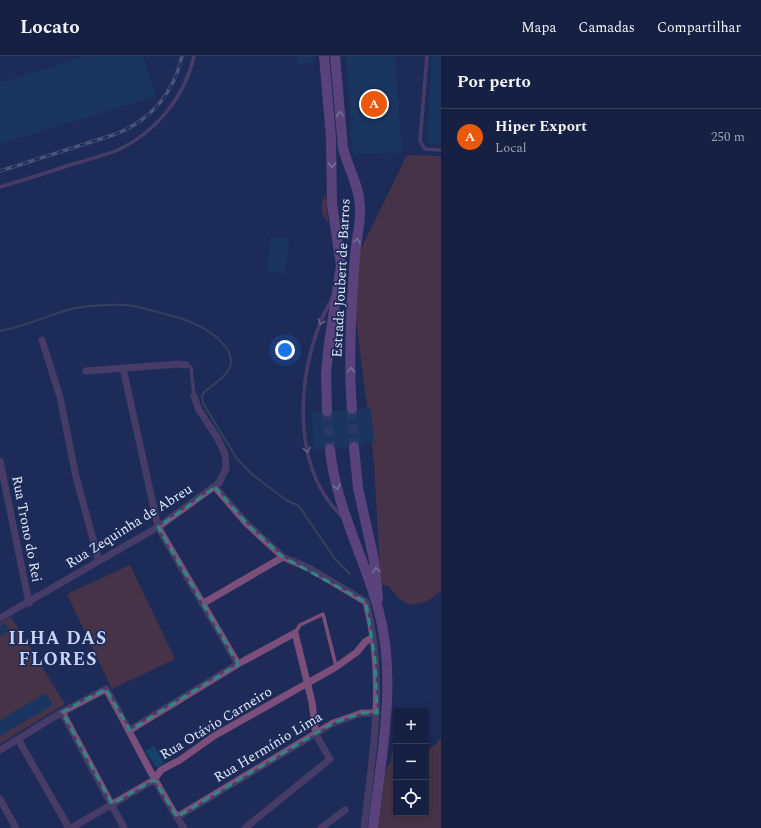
<!DOCTYPE html>
<html lang="pt">
<meta charset="utf-8">
<style>
:root{--surface:#162043;--page:#1f284a;--text:#f1f3f6;--muted:#9ea3b2;--line:#353e5c;--accent:#ea580c}
body{margin:0;font-family:Spectral,serif;background:var(--page);color:var(--text)}
.controls{position:absolute;right:12px;bottom:12px;display:grid;overflow:hidden;border-radius:4px;box-shadow:0 2px 10px #0003}
.controls button{width:36px;height:36px;display:grid;place-items:center;padding:0;border:0;border-bottom:1px solid var(--line);background:var(--surface);color:var(--text);font:20px sans-serif}
.you{position:absolute;left:285px;top:294px;width:14px;height:14px;margin:-10px;border:3px solid #fff;border-radius:50%;background:#1a73e8;box-shadow:0 0 0 6px #1a73e833}
.badge{display:grid;place-items:center;width:26px;height:26px;border-radius:50%;background:var(--accent);color:#fff;font-size:13px;font-weight:700}
.pin{position:absolute;translate:-50% -50%;border:2px solid #fff;box-shadow:0 1px 4px #0006}
.list{margin:0;padding:0;list-style:none}
h2{display:flex;justify-content:space-between;align-items:center;height:52px;margin:0;padding:0 16px;font-size:17px}
h2 small{font-size:13px;font-weight:400;color:var(--muted)}
.list li{display:grid;grid-template-columns:26px 1fr auto;gap:12px;align-items:center;box-sizing:border-box;height:56px;padding:0 16px;border-top:1px solid var(--line)}
.list b{display:block;font-size:15px;white-space:nowrap}
.list p{margin:0;font-size:13px;white-space:nowrap;color:var(--muted)}
.list em{font-size:13px;font-style:normal;color:var(--muted)}
.icon{flex:none;width:22px;height:22px;fill:none;stroke:currentColor;stroke-width:2;stroke-linecap:round;stroke-linejoin:round}
.map{position:relative;flex:none;width:441px;height:772px;overflow:hidden}
header{display:flex;align-items:center;gap:24px;box-sizing:border-box;height:56px;padding:0 20px;background:var(--surface);border-bottom:1px solid var(--line)}
header strong{font-size:19px}
nav{display:flex;gap:22px;margin-inline-start:auto;font-size:14px}
main{display:flex}
aside{flex:1;background:var(--surface)}
.map>svg:first-child{display:block}
.green{fill:#7b3c33}
.lines{fill:none;stroke-linecap:round;stroke-linejoin:round}
.stream{stroke:#4d5c64;stroke-width:2}
.building{fill:#164269}
.secondary-tunnel{stroke:#3b4871;stroke-width:10;stroke-dasharray:10 5;stroke-linecap:butt}
.lane{stroke:#7b4f79;stroke-width:3.5}
.street{stroke:#7b4f79;stroke-width:7}
.secondary{stroke:#a55fa2;stroke-width:10}
.rail-casing{stroke:#7a85a5;stroke-width:3.5}
.rail{stroke:#1e2b59;stroke-width:2;stroke-dasharray:6;stroke-linecap:butt}
.oneway{stroke:#d3c6e5}
.oneway2{stroke:#b4a4c0}
.marked{fill:none;stroke:#2f8783;stroke-width:3;stroke-dasharray:8 5;stroke-linejoin:round}
.labels{text-anchor:middle;dominant-baseline:central;stroke-width:3.5;stroke-linejoin:round;paint-order:stroke}
.street-label{font-size:14px;fill:#e2e9fb;stroke:#1e2b59}
.district-label{font-size:18px;font-weight:bold;letter-spacing:1px;fill:#c7d4f6;stroke:#1e2b59}
</style>
<header>
<strong>Locato</strong>
<nav><a>Mapa</a><a>Camadas</a><a>Compartilhar</a></nav>
</header>
<main>
<div class="map">
<svg width="441" height="772" viewBox="0 0 441 772">
<rect width="100%" height="100%" fill="#1e2b59"/>
<!-- green -->
<path class="green" d="M407 99 441 100V535L426 546 410 549 399 543 389 530 381 529 374 406 356 263 355 205Z
M326 138 328 167C320 158 320 148 326 138Z
M130 509 175 603 112 633 67 538Z
M11 561 65 648 0 688V567Z
M441 682V772H378L386 713 391 705 392 695 396 696V757H426V693L434 690Z"/>
<g class="lines">
<!-- stream -->
<path class="stream" d="M0 275C22 271 42 262 64 255 84 249 107 248 127 249 142 251 155 256 169 259 187 263 212 274 224 289 243 312 219 324 204 336L202 340 203 347 237 403 253 419 286 444 299 450 335 503 350 518"/>
</g>
<!-- building -->
<path class="building" d="M85 0H143L156 40 0 88V27Z
M297 0H313L314 6 298 8Z
M346 0H395L402 96 353 99Z
M432 0H441V88L427 87Z
M271 181 289 183 285 217 267 215Z
M371 352 374 386H366L367 390 361 391 357 385H353L348 388V392H336L335 389 329 387 326 388 324 393 314 394 311 356 321 355 324 360 328 361 332 358 333 355 346 354 349 359H353L358 356V353Z
M5 567 10 574 0 580V570Z
M46 637 53 649 0 680V664Z
M154 690 164 707 157 711 145 695Z"/>
<g class="lines">
<!-- secondary-tunnel -->
<path class="secondary-tunnel" d="M352 353 354 391
M327 355 330 393"/>
<!-- lane -->
<path class="lane" d="M427 0 420 85 425 93 441 94
M0 131C23 124 47 117 70 109 87 104 104 100 120 93 157 75 185 40 194 0
M333 241C297 301 286 410 343 461
M186 309 191 311 194 340
M295 577 300 569 323 558 336 610"/>
<!-- street -->
<path class="street" d="M42 284 60 341 76 421 99 505
M123 312 158 471 238 608
M86 315 179 308 186 309
M0 405 29 547
M215 431 247 468 283 501 309 512 366 546C386 620 373 697 364 772
M202 548 283 501
M0 562 158 471 219 427 226 412 225 398 217 381 199 354 194 340
M62 656 124 772
M130 674 238 608 295 577 312 646 316 679 330 703 245 772
M18 683 69 772
M0 694 62 656 106 633C133 679 154 728 184 772
M0 743 16 772
M177 761 333 667 362 657H377
M71 772 154 724 161 714 180 704 214 680 336 611 357 596 365 586 373 581
M321 772 345 754"/>
<!-- secondary -->
<path class="secondary" d="M324 0 331 81 332 148 341 210 329 287 326 318 327 355
M335 0 343 92C348 112 359 129 360 150 361 167 356 184 355 201 351 251 348 303 352 353
M354 391 358 432 374 504 378 543
M330 393C335 448 363 499 378 552 398 622 381 702 373 772"/>
<defs>
<path id="rail" d="M0 115 116 78C151 64 174 37 182 0"/>
</defs>
<!-- rail casing -->
<use href="#rail" class="rail-casing"/>
<!-- rail -->
<use href="#rail" class="rail"/>
</g>
<!-- one-way arrows -->
<defs><path id="oneway-chevron" d="M-2-3.5L2.5 0L-2 3.5" fill="none" stroke-width="1.6" stroke-linecap="round" stroke-linejoin="round"/></defs>
<g class="oneway">
<use href="#oneway-chevron" transform="translate(340 58) rotate(-95)"/>
<use href="#oneway-chevron" transform="translate(332 109) rotate(90)"/>
<use href="#oneway-chevron" transform="translate(357 185) rotate(-82)"/>
<use href="#oneway-chevron" transform="translate(351 314) rotate(-89)"/>
<use href="#oneway-chevron" transform="translate(337 431) rotate(74)"/>
<use href="#oneway-chevron" transform="translate(376 514) rotate(-99)"/>
</g>
<g class="oneway2">
<use href="#oneway-chevron" transform="translate(321 266) rotate(112)"/>
<use href="#oneway-chevron" transform="translate(307 394) rotate(79)"/>
</g>
<!-- marked area -->
<path d="M0 0H441V772H0ZM215 431 247 468 283 501 366 546 375 603 377 657H362L333 667 177 761 154 724 112 748 62 656 106 633 130 674 238 608 158 471Z" fill="#1e2b59" fill-opacity=".55" fill-rule="evenodd"/>
<path class="marked" d="M215 431 247 468 283 501 366 546 375 603 377 657H362L333 667 177 761 154 724 112 748 62 656 106 633 130 674 238 608 158 471Z"/>
<g class="labels">
<!-- street labels -->
<g class="street-label">
<text transform="translate(341 222) rotate(-87)">Estrada Joubert de Barros</text>
<text transform="translate(129 470) rotate(-32)">Rua Zequinha de Abreu</text>
<text transform="translate(27 473) rotate(79)">Rua Trono do Rei</text>
<text transform="translate(216 667) rotate(-31)">Rua Otávio Carneiro</text>
<text transform="translate(268 691) rotate(-31)">Rua Hermínio Lima</text>
</g>
<!-- district labels -->
<g class="district-label">
<text x="58" y="582">ILHA DAS<tspan x="58" dy="21">FLORES</tspan></text>
</g>
</g>
</svg>
<div class="controls">
<button>+</button>
<button>−</button>
<button><svg class="icon" aria-label="locate" viewBox="0 0 24 24"><circle cx="12" cy="12" r="6"/><path d="M12 2v4M12 18v4M2 12h4M18 12h4"/></svg></button>
</div>
<div class="you"></div>
<div class="pin badge" style="left:374px;top:48px">A</div>
</div>
<aside>
<h2>Por perto<small></small></h2>
<ul class="list">
<li><span class="badge">A</span><div><b>Hiper Export</b><p>Local</p></div><em>250 m</em></li>
</ul>
</aside>
</main>
